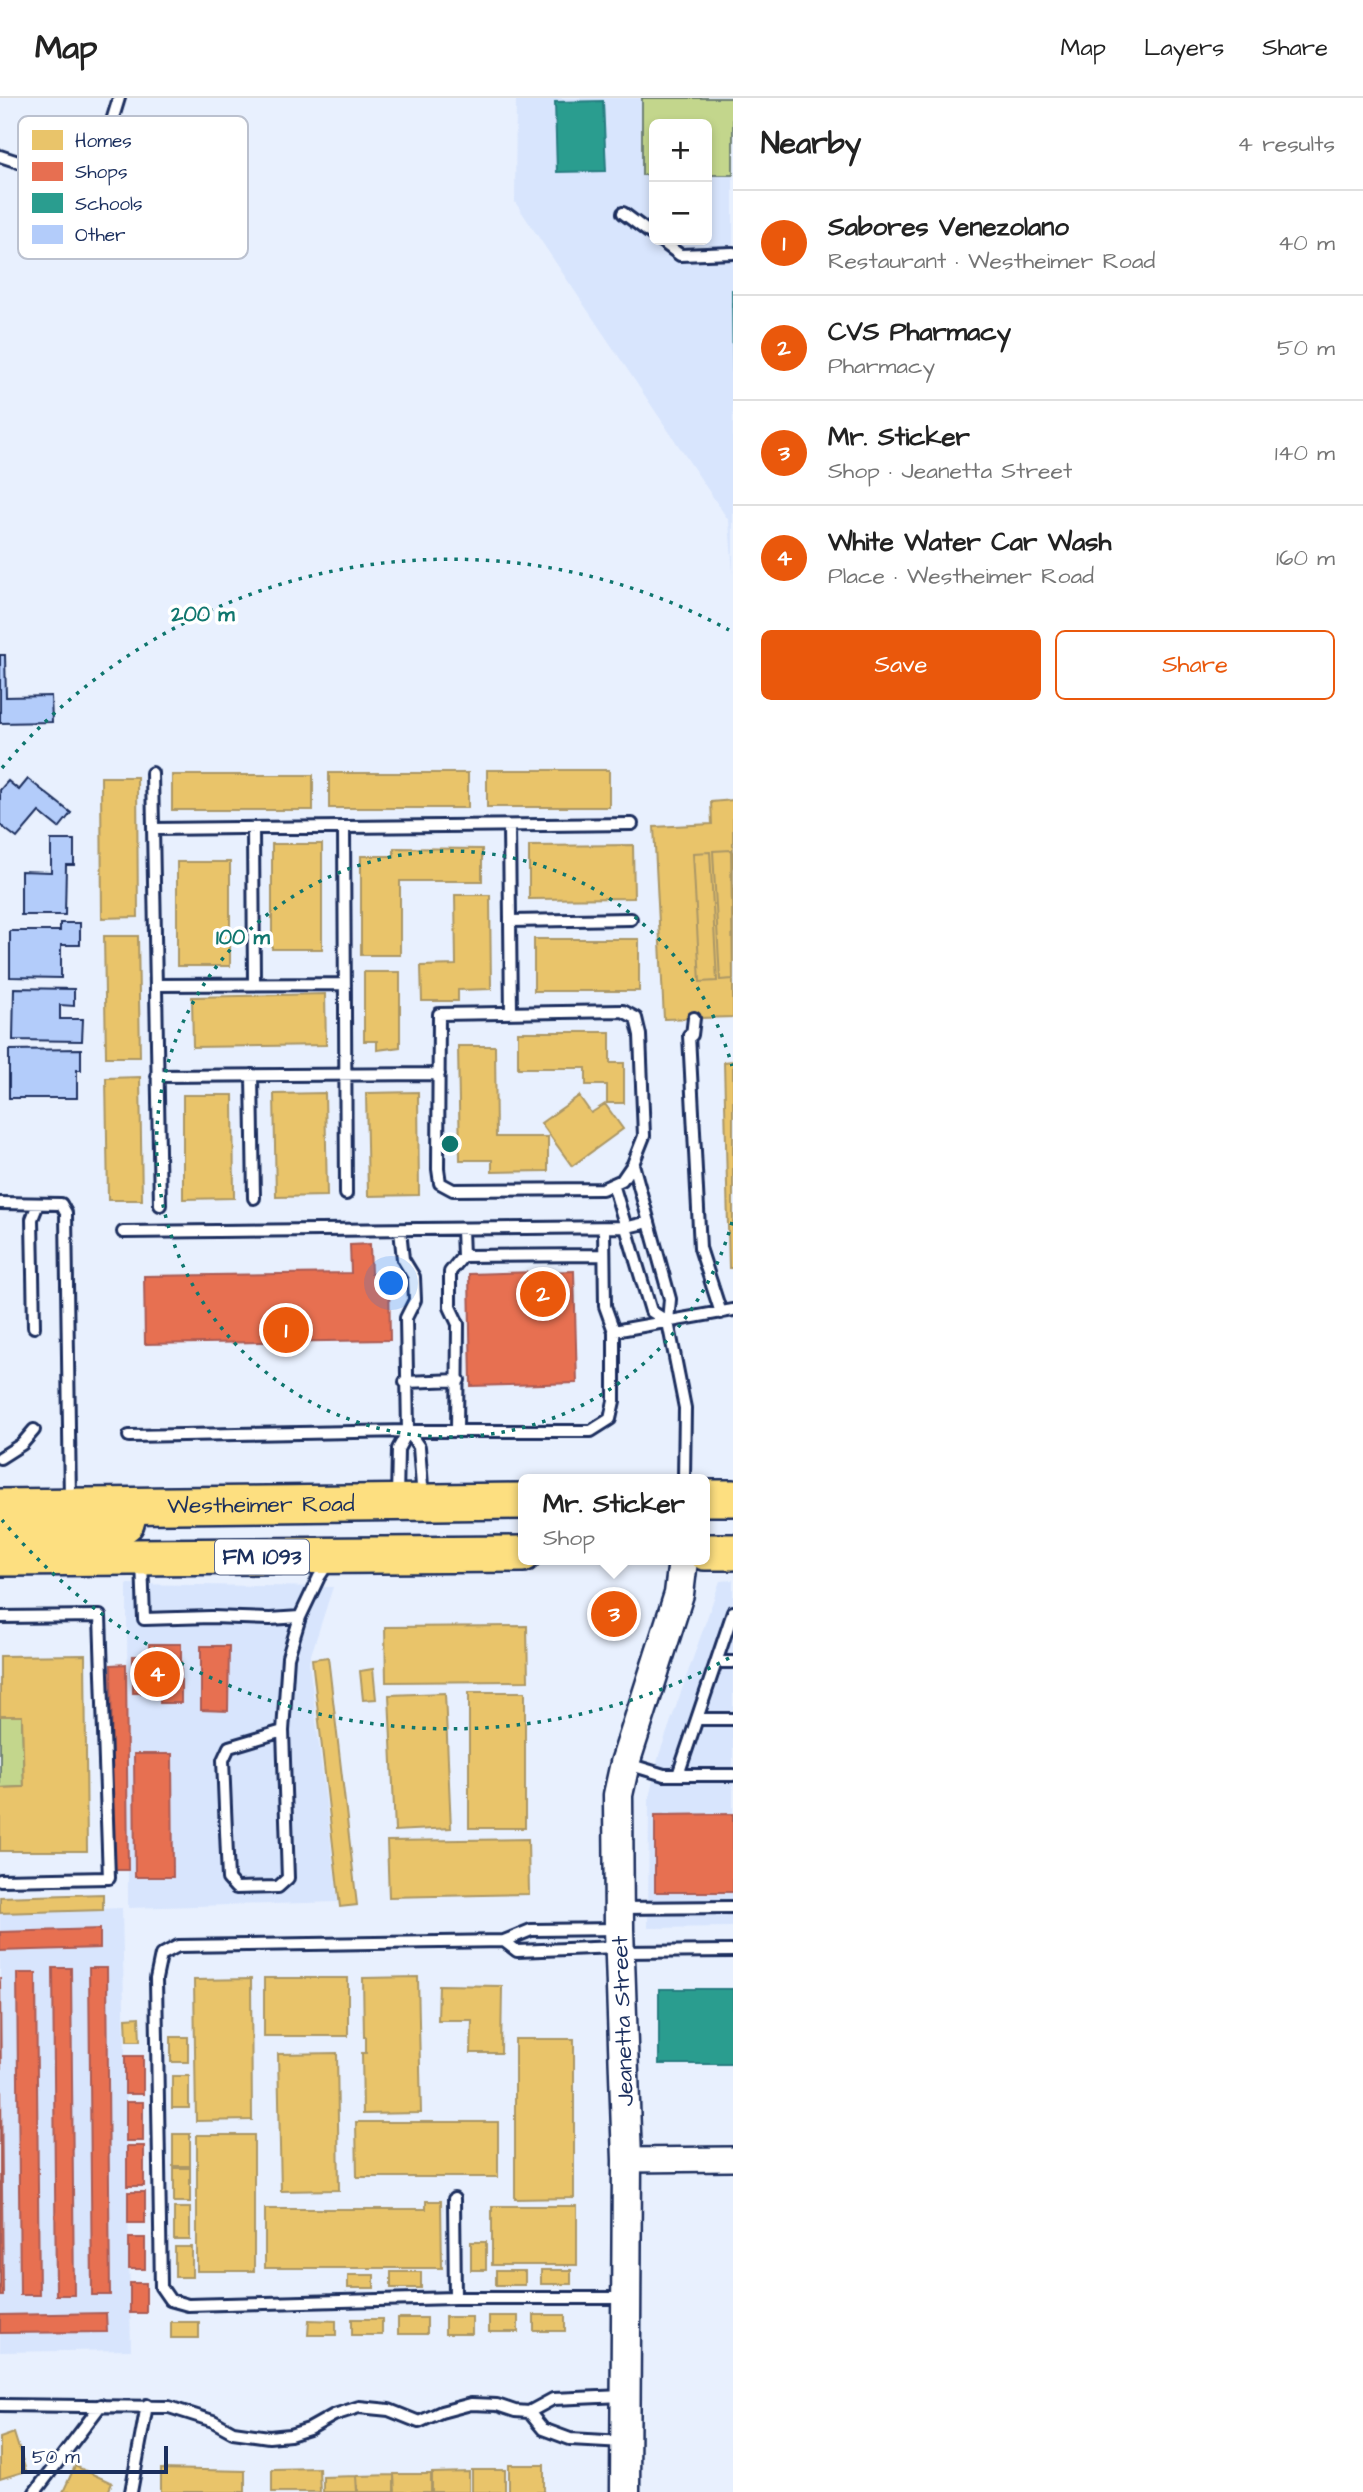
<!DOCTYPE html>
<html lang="en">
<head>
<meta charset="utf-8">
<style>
  body { margin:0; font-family:"Architects Daughter",sans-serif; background:#f6f6f6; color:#222 }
  .controls { position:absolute; right:21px; top:21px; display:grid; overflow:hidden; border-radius:10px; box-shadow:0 4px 10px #0003 }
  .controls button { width:63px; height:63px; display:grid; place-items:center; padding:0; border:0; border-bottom:2px solid #e0e0e0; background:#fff; color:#222; font:35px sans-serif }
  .scale { position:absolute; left:21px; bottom:18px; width:147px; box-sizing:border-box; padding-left:7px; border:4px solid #1b2f5e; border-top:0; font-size:19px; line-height:24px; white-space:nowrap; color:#1b2f5e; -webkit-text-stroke:5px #fff; paint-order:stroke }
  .you { position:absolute; left:392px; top:1186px; width:24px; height:24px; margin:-18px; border:5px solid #fff; border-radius:50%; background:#1a73e8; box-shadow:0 0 0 10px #1a73e833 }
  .badge { display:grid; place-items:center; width:46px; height:46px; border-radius:50%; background:#ea580c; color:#fff; font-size:23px; font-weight:700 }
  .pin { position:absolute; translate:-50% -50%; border:4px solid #fff; box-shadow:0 2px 7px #0006 }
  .popup { position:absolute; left:518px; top:1376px; width:192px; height:91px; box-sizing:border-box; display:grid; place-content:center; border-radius:10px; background:#fff; filter:drop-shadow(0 2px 5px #0005); font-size:23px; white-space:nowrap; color:#767676 }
  .popup b { font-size:26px; color:#222 }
  .popup::after { content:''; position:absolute; left:50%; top:100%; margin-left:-14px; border:14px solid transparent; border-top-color:#fff }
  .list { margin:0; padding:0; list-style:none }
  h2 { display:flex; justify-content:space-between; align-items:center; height:91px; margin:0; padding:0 28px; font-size:30px }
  h2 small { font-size:23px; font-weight:400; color:#767676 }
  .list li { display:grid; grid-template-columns:46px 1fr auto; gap:21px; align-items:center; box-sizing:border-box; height:105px; padding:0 28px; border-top:2px solid #e0e0e0 }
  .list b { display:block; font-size:26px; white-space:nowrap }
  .list p { margin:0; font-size:23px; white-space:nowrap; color:#767676 }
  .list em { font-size:23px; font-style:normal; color:#767676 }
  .actions { display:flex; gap:14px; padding:21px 28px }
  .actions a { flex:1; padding:16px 0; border:2px solid #ea580c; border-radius:10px; text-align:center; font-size:24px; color:#ea580c }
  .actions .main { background:#ea580c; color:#fff }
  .map { position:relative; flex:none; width:733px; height:2394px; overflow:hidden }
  header { display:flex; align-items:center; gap:42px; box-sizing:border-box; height:98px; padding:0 35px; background:#fff; border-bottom:2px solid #e0e0e0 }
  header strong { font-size:33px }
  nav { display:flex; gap:38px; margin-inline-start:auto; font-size:24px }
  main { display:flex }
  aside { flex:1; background:#fff }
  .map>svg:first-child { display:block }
</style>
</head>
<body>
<header>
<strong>Map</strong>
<nav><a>Map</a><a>Layers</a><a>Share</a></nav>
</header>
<main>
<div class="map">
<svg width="733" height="2394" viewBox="0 0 733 2394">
  <rect width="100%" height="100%" fill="#e8f0fe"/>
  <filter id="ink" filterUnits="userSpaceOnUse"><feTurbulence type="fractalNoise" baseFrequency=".0143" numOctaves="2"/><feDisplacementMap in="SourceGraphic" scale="14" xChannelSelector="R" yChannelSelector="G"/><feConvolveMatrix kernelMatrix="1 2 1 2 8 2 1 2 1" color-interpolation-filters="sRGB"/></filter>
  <g filter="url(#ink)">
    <path fill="#d8e5fd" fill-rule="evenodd" d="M516,0H733V476L729,423L515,104ZM654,26H707V142H654Z
      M733,1482V1829L648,1830L649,1700L659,1657L720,1483Z
      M127,1486L333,1489L309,1563L338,1804L128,1810Z
      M122,1810L131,2252L0,2254V1815Z"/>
    <path fill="#c3d68c" stroke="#6f8275" stroke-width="2" d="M642,0H733V77H707V26H654V77H642Z
      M0,1618H22L24,1689L0,1690Z"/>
    <path fill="#e9c46a" stroke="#ab9766" stroke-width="2" d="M487,672H609V709H487Z
      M329,675H468V710H329Z
      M172,677H313V712H172Z
      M101,679H137L138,819L102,820Z
      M733,702V919L664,921L654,729L712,726L711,704Z
      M272,746H322V851H272Z
      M633,747L634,800L529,801V748Z
      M394,750L482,751V783H400V857H361V758H394Z
      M731,752L733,881L720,882L713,753Z
      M710,754L717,883L700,884L693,755Z
      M177,764H230V868H177Z
      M455,797H490L491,891L458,892V903H422L421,868L456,867Z
      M104,838H138L140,959H106Z
      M534,841H639V893H534Z
      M364,874H400V949L377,952V943H364Z
      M325,896L326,947L193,949L192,899Z
      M518,934H610V965H624V1005H607V987H586V970H518Z
      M458,948H495L496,1039H548V1073L492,1074V1062H460Z
      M733,963V1170H729L724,964Z
      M140,979L142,1102H108L106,980Z
      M418,994L419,1097L368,1098L366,995Z
      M325,995L327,1098L276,1099L274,996Z
      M183,997H233L234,1100L183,1101Z
      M579,998L591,1015L605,1006L623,1031L572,1068L541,1025Z
      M527,1528L528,1583L386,1584L385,1529Z
      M85,1557L87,1753H0V1690L24,1689L22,1618H0V1558Z
      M328,1559L357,1807L340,1809L312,1561Z
      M373,1571L376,1601L363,1602L360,1573Z
      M469,1594H525V1730H469Z
      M445,1595L451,1730L395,1733L389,1597Z
      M528,1741L529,1796L389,1799L387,1743Z
      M103,1796V1812L0,1815V1799Z
      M418,1879L421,2015L363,2016L362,1955H366V1939H364L363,1880Z
      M264,1880H348V1938H264Z
      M251,1881L252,2022L196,2023L194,1882Z
      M439,1887L502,1888L501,1955H471L472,1922H438Z
      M139,1919L140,1943H127L126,1920Z
      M171,1939H188V1964H171Z
      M515,1941H574V2100L515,2101Z
      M337,1955L339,2092L281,2093L278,1956Z
      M172,1978H189V2010H172Z
      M356,2024H498V2079H357Z
      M173,2036H190V2068H173Z
      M197,2037H254V2173H197Z
      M174,2070H190V2104H174Z
      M426,2103H441L442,2170H265V2111H426Z
      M492,2108H577V2167H492Z
      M174,2110H190V2142H174Z
      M471,2144H486V2172H471Z
      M175,2149H192V2179H175Z
      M541,2172H571V2186H541Z
      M496,2173H525V2187H496Z
      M391,2174H421V2190H391Z
      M348,2177H374V2190H348Z
      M534,2217H565V2233H534Z
      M489,2218H518V2234H489Z
      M445,2219H472V2236H445Z
      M398,2220H427V2236H398Z
      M352,2221H382V2237H352Z
      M309,2222L336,2223V2237H308Z
      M171,2224H199V2240H171Z
      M14,2335L26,2373L0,2381V2340Z
      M509,2367H544V2394H509Z
      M75,2368L112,2385L108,2394H63Z
      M319,2370L320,2394H272V2371Z
      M161,2371L245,2373V2394H161Z
      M472,2372H505V2394H472Z
      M469,2374V2394H432V2375Z
      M394,2376H431V2394H395Z
      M394,2377V2394H358L357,2378Z
      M356,2378L357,2394H323V2379Z"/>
    <path fill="#e76f51" stroke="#aa5c55" stroke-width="2" d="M370,1146L371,1176H389L390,1242L145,1246L144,1178L351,1175L350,1147Z
      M574,1173L577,1285L471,1288L469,1176Z
      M598,1504H631V1527H598Z
      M149,1546H181V1605H160V1595H133V1558H149Z
      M201,1548H229L228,1613L201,1612Z
      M126,1566L128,1772H113L111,1567Z
      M134,1656H172L173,1779H135Z
      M733,1716V1794H655V1717Z
      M100,1831V1850L0,1853V1834Z
      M53,1870H71L74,2197H56Z
      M89,1870H107L110,2197H92Z
      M17,1875H36L39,2197H20Z
      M0,1880L3,2198H0Z
      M125,1958H143V1996H125Z
      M126,2004H143V2043H126Z
      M127,2048H144V2088H127Z
      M128,2094H145V2125H128Z
      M129,2140H145V2171H129Z
      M130,2185H146V2215H130Z
      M106,2215L107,2234L0,2235V2217Z"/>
    <path fill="#2a9d8f" stroke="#267c80" stroke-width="2" d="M603,3L606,73L557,74L555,4Z
      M732,192H733V280Z
      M659,1891H733V1966H659Z"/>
    <path fill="#b3ccfa" stroke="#1b2f5e" stroke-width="2" d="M0,557H5L6,599L51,598L52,624L0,625Z
      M28,681L71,715L59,730L39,714L17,740L0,727V692L8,683L19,692Z
      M51,742H74V767H66L65,817H21V773L51,774Z
      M60,825H80V847H61V880L10,879V833H60Z
      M14,890L74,891V908L60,907V921H83L82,943L13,942Z
      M81,951V972H77V1000H9V952Z"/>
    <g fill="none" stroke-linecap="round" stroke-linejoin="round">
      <defs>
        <path id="service" d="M0,58L67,80L86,83L96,75L119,0
          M623,115L654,138
          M660,142L680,157L733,155
          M152,675L160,1107
          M509,728L511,915
          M344,729L346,1096
          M253,730L254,886
          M153,731L632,726
          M510,823L631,821
          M156,887L345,886
          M623,913L636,920L640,937L644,1038L633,1066L622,1082L602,1091L453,1092L440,1085L438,1071L439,916Z
          M689,937L700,1150L721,1215
          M692,937L694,920
          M252,977L254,1100
          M157,978L439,976
          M633,1066L670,1201L668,1224L685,1310L684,1381
          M613,1086L651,1213L668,1224
          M0,1105L61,1106L66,1115L70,1402
          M123,1134L628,1129L649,1124
          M463,1158L604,1157
          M34,1229L32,1121L38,1106
          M614,1233L733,1212
          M405,1284L459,1282
          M408,1333L419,1349L423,1401
          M457,1333L458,1226L450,1209V1174L463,1158L462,1131
          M129,1338L408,1333H591L610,1321L614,1303V1233L605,1208L604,1130
          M0,1360L22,1346L34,1332
          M397,1401L398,1351L408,1333L406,1220L415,1202L414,1179L403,1161L400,1132
          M142,1462L144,1521L211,1519L270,1521L300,1519L319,1479L329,1464
          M0,1519L100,1518L109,1780L0,1782
          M716,1564H733
          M697,1621H733
          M283,1633L229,1649L223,1662L228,1781L236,1790L278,1789L288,1780L283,1633L288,1559L300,1519
          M628,1666L664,1677H733
          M678,1677L733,1514
          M619,1810L733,1809
          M619,1831L531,1832L504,1843L178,1848L161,1857L156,1881L161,2189L170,2202L188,2207L455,2200H625
          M504,1843L517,1853L617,1849
          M620,1854L733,1853
          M454,2101L455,2200
          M0,2307L169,2309L213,2323L233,2334L269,2339L290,2337L309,2331L334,2317L359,2309L389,2312L419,2324L441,2314L471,2306L497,2307L515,2313L529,2314L553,2301L623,2298
          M529,2314L543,2331L570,2341L624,2344
          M35,2394L101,2307
          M131,2394L147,2307"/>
        <path id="minor" d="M627,2062L733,2061"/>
        <path id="tertiary" d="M625,2394L627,2062L619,1831L618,1697L625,1665L679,1496L683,1462"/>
        <g id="primary">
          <path d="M705,1400H733"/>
          <path id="s1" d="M0,1409L523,1403"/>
          <path d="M1,1437L114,1434L126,1425L131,1408"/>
          <path d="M705,1454H733"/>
          <path d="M0,1460L523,1456"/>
        </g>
      </defs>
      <use href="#service" stroke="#1b2f5e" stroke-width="16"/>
      <use href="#minor" stroke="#1b2f5e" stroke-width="28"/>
      <use href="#tertiary" stroke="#1b2f5e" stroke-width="33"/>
      <use href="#primary" stroke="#1b2f5e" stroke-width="40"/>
      <use href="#service" stroke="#fff" stroke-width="10"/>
      <use href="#minor" stroke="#fff" stroke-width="23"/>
      <use href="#tertiary" stroke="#fff" stroke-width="28"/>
      <use href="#primary" stroke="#fddf80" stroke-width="35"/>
    </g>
  </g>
  <g fill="none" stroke="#0f766e" stroke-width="3.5" stroke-dasharray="3.5 7">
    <path d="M732 1124A293 293 0 1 1 732 968"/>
    <path d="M729 1560A585 585 0 0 1 2 1422M2 670A585 585 0 0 1 729 532"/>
  </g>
  <g text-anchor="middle" stroke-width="7" stroke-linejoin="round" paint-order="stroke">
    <rect fill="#fff" stroke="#5f6d8e" stroke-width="2" x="215" y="1441.5" width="94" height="35" rx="5"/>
    <g font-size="21" font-weight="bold" fill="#1b2f5e">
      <text x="262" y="1466">FM 1093</text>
    </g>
    <g font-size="23" fill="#1b2f5e" stroke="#fff">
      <text dy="8" stroke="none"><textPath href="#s1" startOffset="261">Westheimer Road</textPath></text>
      <text transform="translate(622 1923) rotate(-92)" y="8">Jeanetta Street</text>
    </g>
  </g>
  <rect x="18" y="18" width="230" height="143" rx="10" fill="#fff" stroke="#bbc1cf" stroke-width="2"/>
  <rect x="32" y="32" width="31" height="20" fill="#e9c46a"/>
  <rect x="32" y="64" width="31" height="19" fill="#e76f51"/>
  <rect x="32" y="95" width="31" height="20" fill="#2a9d8f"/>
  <rect x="32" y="127" width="31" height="19" fill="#b3ccfa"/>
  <g font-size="19" fill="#1b2f5e">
    <text x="75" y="49">Homes</text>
    <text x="75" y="80">Shops</text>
    <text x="75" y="112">Schools</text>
    <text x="75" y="143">Other</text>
  </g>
  <circle cx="450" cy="1046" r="10" fill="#0f766e" stroke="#fff" stroke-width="3.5"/>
  <g font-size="21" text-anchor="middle" font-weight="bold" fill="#0f766e" stroke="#fff" stroke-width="7" stroke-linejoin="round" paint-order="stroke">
    <text x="203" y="523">200 m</text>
    <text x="243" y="846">100 m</text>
  </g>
</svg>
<div class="controls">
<button>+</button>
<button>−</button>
</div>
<div class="scale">50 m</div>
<div class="you"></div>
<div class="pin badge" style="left:286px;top:1232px">1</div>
<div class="pin badge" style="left:543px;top:1196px">2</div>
<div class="pin badge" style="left:614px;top:1516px">3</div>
<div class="popup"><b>Mr. Sticker</b>Shop</div>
<div class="pin badge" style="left:157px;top:1576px">4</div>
</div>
<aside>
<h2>Nearby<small>4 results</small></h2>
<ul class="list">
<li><span class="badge">1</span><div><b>Sabores Venezolano</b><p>Restaurant · Westheimer Road</p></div><em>40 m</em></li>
<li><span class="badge">2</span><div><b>CVS Pharmacy</b><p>Pharmacy</p></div><em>50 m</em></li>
<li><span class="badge">3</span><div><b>Mr. Sticker</b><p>Shop · Jeanetta Street</p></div><em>140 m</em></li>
<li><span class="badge">4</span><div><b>White Water Car Wash</b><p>Place · Westheimer Road</p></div><em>160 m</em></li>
</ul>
<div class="actions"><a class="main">Save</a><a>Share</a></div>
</aside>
</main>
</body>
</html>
